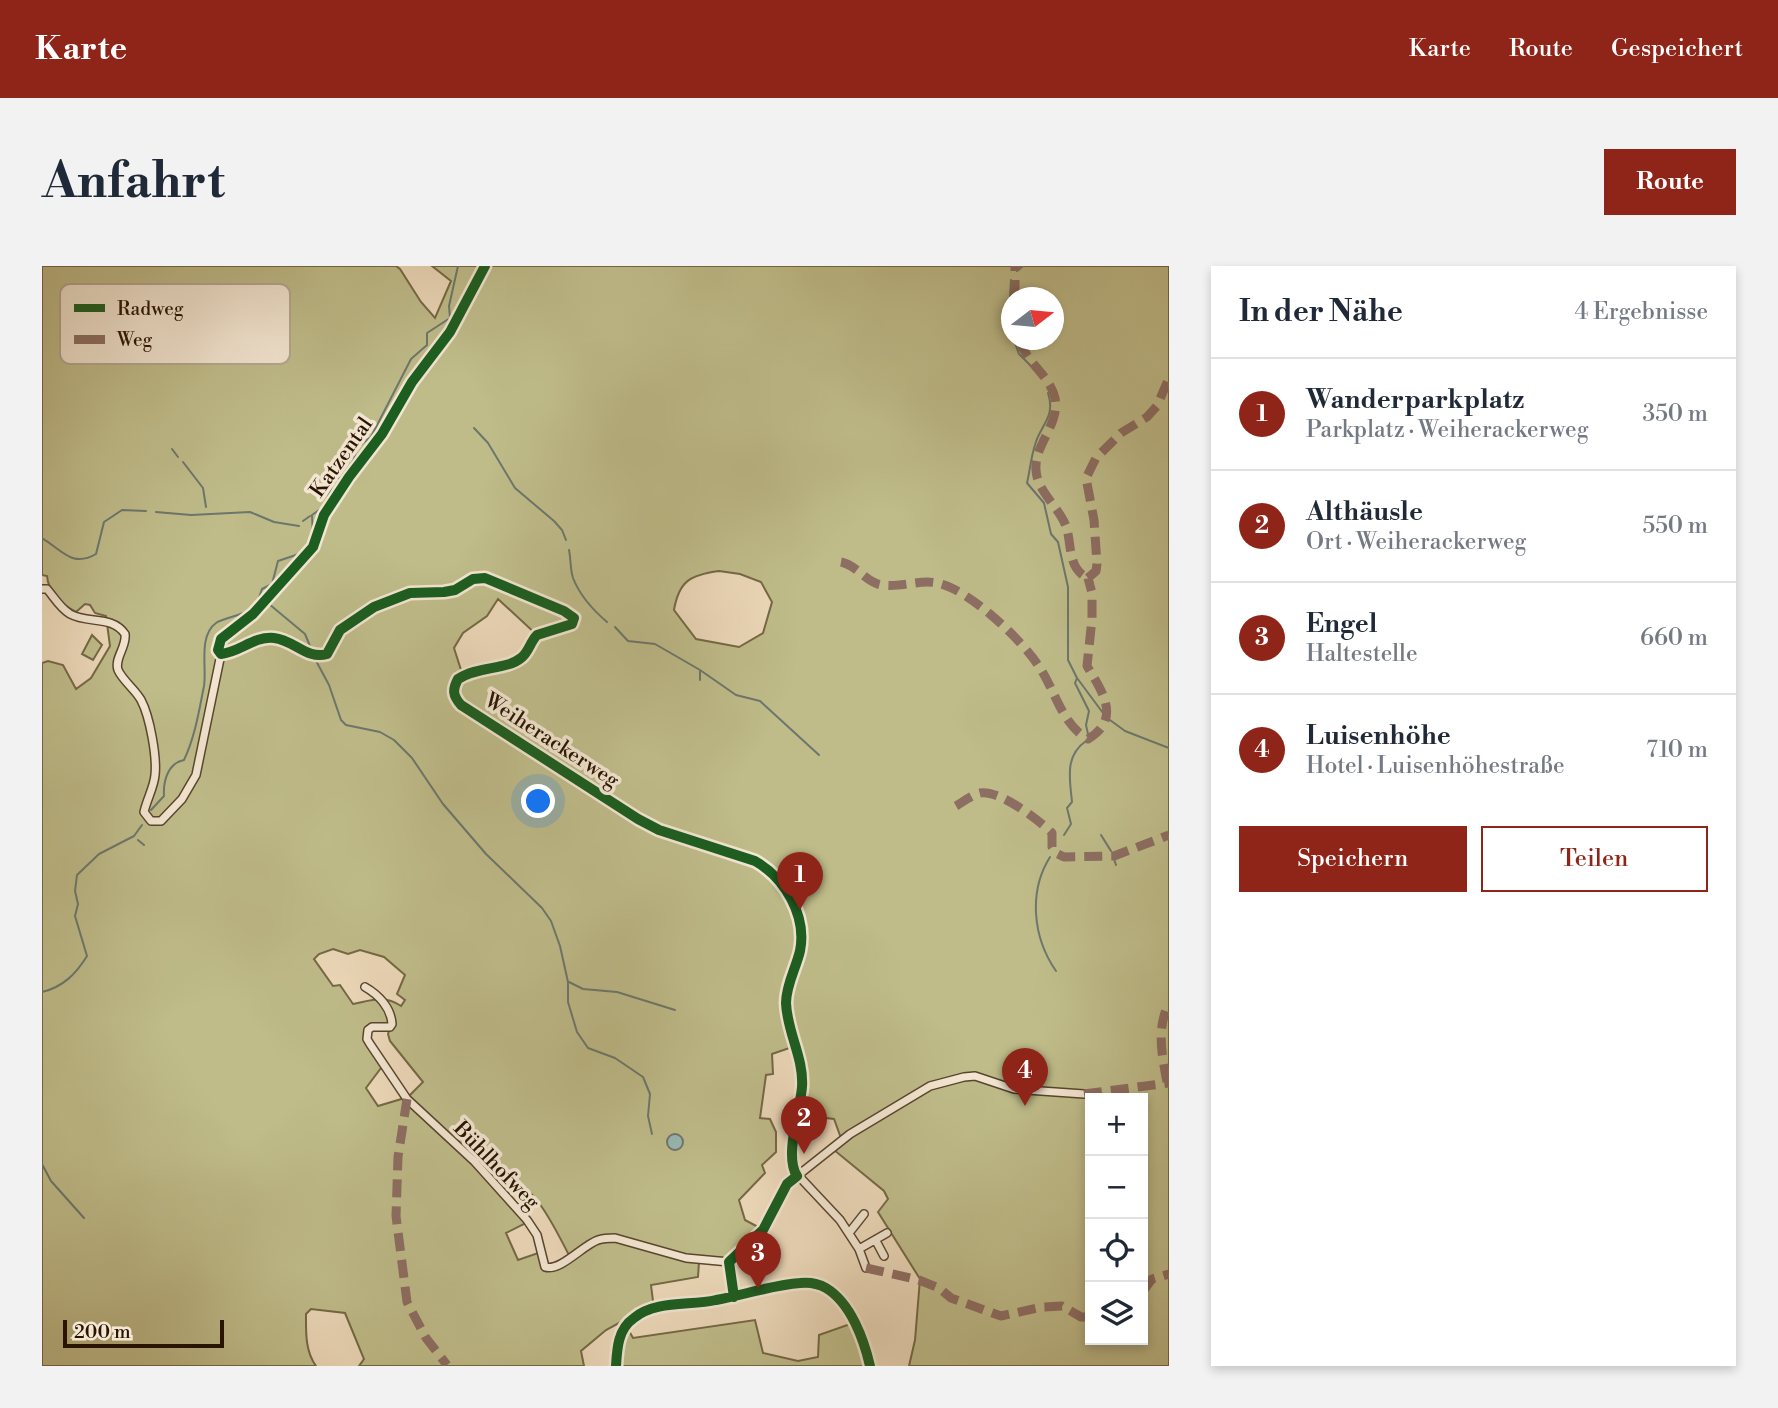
<!DOCTYPE html>
<html lang="de">
<head>
<meta charset="utf-8">
<style>
  body { margin:0; font-family:"Libre Bodoni",serif; background:#f2f2f3; color:#1f2937 }
  .controls { position:absolute; right:21px; bottom:21px; display:grid; overflow:hidden; border-radius:0px; box-shadow:0 4px 10px #0003 }
  .controls button { width:63px; height:63px; display:grid; place-items:center; padding:0; border:0; border-bottom:2px solid #e0e1e3; background:#fff; color:#1f2937; font:35px sans-serif }
  .compass { position:absolute; left:959px; top:21px; width:63px; height:63px; border-radius:50%; background:#fff; box-shadow:0 4px 10px #0003; rotate:74deg }
  .scale { position:absolute; left:21px; bottom:18px; width:161px; box-sizing:border-box; padding-left:7px; border:4px solid #281400; border-top:0; font-size:19px; line-height:24px; white-space:nowrap; color:#281400; -webkit-text-stroke:5px #f3e6d2; paint-order:stroke }
  .you { position:absolute; left:497px; top:536px; width:24px; height:24px; margin:-18px; border:5px solid #fff; border-radius:50%; background:#1a73e8; box-shadow:0 0 0 10px #1a73e833 }
  .badge { display:grid; place-items:center; width:46px; height:46px; border-radius:50%; background:#8f2418; color:#fff; font-size:23px; font-weight:700 }
  .pin { position:absolute; translate:-50% -58px; filter:drop-shadow(0 2px 4px #0008) }
  .pin::after { content:''; position:absolute; top:37px; width:24px; height:21px; background:inherit; clip-path:polygon(0 0,100% 0,50% 100%) }
  .list { margin:0; padding:0; list-style:none }
  h2 { display:flex; justify-content:space-between; align-items:center; height:91px; margin:0; padding:0 28px; font-size:30px }
  h2 small { font-size:23px; font-weight:400; color:#747a83 }
  .list li { display:grid; grid-template-columns:46px 1fr auto; gap:21px; align-items:center; box-sizing:border-box; height:112px; padding:0 28px; border-top:2px solid #e0e1e3 }
  .list b { display:block; font-size:26px; white-space:nowrap }
  .list p { margin:0; font-size:23px; white-space:nowrap; color:#747a83 }
  .list em { font-size:23px; font-style:normal; color:#747a83 }
  .actions { display:flex; gap:14px; padding:21px 28px }
  .actions a { flex:1; padding:16px 0; border:2px solid #8f2418; border-radius:0px; text-align:center; font-size:24px; color:#8f2418 }
  .actions .main { background:#8f2418; color:#fff }
  .icon { flex:none; width:38px; height:38px; fill:none; stroke:currentColor; stroke-width:2; stroke-linecap:round; stroke-linejoin:round }
  .map { position:relative; flex:none; width:1127px; height:1100px; overflow:hidden; border-radius:0px }
  header { display:flex; align-items:center; gap:42px; box-sizing:border-box; height:98px; padding:0 35px; background:#8f2418; color:#fff }
  header strong { font-size:33px }
  nav { display:flex; gap:38px; margin-inline-start:auto; font-size:24px }
  .intro { display:flex; align-items:center; justify-content:space-between; box-sizing:border-box; height:168px; padding:0 42px }
  h1 { margin:0; font-size:49px }
  .button { padding:18px 32px; border-radius:0px; background:#8f2418; color:#fff; font-size:24px; font-weight:700 }
  main { display:flex; gap:42px; padding:0 42px }
  aside { flex:1; background:#fff; border-radius:0px; box-shadow:0 4px 10px #0003 }
  .map>svg:first-child { display:block }
</style>
</head>
<body>
<header>
<strong>Karte</strong>
<nav><a>Karte</a><a>Route</a><a>Gespeichert</a></nav>
</header>
<div class="intro"><h1>Anfahrt</h1><a class="button">Route</a></div>
<main>
<div class="map">
<svg width="1127" height="1100" viewBox="0 0 1127 1100">
  <rect width="100%" height="100%" fill="#ecd8b9"/>
  <filter id="stains"><feTurbulence type="fractalNoise" baseFrequency=".00286" numOctaves="4"/><feColorMatrix values="0 0 0 0 .2 0 0 0 0 .09 0 0 0 0 .02 0 0 0 .5 -.17"/></filter>
  <radialGradient id="worn" r=".72"><stop offset=".6" stop-color="#630" stop-opacity="0"/><stop offset="1" stop-color="#630" stop-opacity=".3"/></radialGradient>
  <path fill="#bfbc8a" stroke="#746845" stroke-width="2" fill-rule="evenodd" d="M0,0H354L358,3L379,36L393,52L409,15L390,0H1127V1100H867L873,1074L878,1013L836,946L846,933L842,925L792,884L800,875L792,853L759,849L760,819L753,780L730,788L731,808L724,809L718,852L728,853L734,866V886L720,899L723,907L697,934L703,954L718,962L686,993L657,996L656,1011L609,1019L612,1043L586,1063L591,1072L713,1054L721,1087L756,1095L776,1091L777,1069L811,1057L827,1100H573L586,1052L564,1064L539,1085L542,1100H317L322,1093L303,1047L269,1043L264,1048C264,1066 263,1085 274,1100H0V397L6,395L21,399L34,423L49,412L68,380L64,350L53,347L48,339L43,338L34,346C21,339 6,326 5,310L0,309ZM970,32H1012V74H970ZM677,305L698,308L719,316L730,336L721,367L697,381L654,373L632,344C637,315 648,309 677,305ZM456,333L495,369L476,394L420,407L412,382L421,367L445,350ZM291,683L306,688L318,684L342,691L363,709L355,728L363,734L359,740C342,729 331,734 311,738L298,719L291,720L272,693L277,688ZM348,762L346,768L348,775L381,816L366,831L336,840L324,822L342,798L326,771L328,763ZM1048,832H1101V1074H1048ZM466,909C497,926 512,961 528,991L503,1001L499,986L476,994L464,967L488,955L456,920Z
    M50,369L60,379L51,394L40,388Z"/>
  <path fill="#99b9b4" stroke="#6c776c" stroke-width="2" d="M625 876a8 8 0 1 1 16 0a8 8 0 1 1-16 0Z"/>
  <g fill="none" stroke-linecap="round" stroke-linejoin="round">
    <path stroke="#6c776c" stroke-width="2" d="M975,5L981,0
      M969,14L967,49L970,66
      M972,74L977,88L999,110
      M1006,127C1014,152 998,159 993,179C989,191 988,204 985,217L1002,237L1009,268L1016,276L1026,321V394L1035,412L1033,417L1047,445L1044,459L1046,468
      M432,162L446,177L473,222L512,255L520,264L524,274
      M334,181L350,160
      M130,183L136,191
      M141,196L161,222L164,241
      M114,246L149,249L208,246L232,256L257,260
      M261,255L268,250
      M271,271L270,249L283,240L291,217L309,199L316,181L329,171L369,93L385,79V67L408,52L407,40L416,0
      M0,272C20,284 30,302 54,288L62,256L80,244L104,245
      M527,284C529,293 528,303 531,312C538,330 551,344 565,356
      M227,338L263,368L270,385
      M214,340L220,323L230,318L236,295L257,288L269,276
      M573,361L586,375L613,378L658,404L694,429L718,435L777,489
      M272,391L287,419L299,454L304,459L338,466L352,474L370,492L401,538L444,588L500,642L509,655L518,680L526,716V736L535,766L546,782L573,792L601,811L608,828L606,850L610,868
      M1035,412L1061,447
      M658,414V405
      M1068,454L1083,465L1127,482
      M109,544L122,530C121,515 126,497 142,494C153,471 157,445 162,420C165,402 156,370 174,357C179,353 202,348 210,344
      M1022,569L1029,558L1025,542L1030,536C1028,514 1022,490 1044,475
      M1059,569L1069,585
      M96,574L102,579
      M1008,591C986,626 991,672 1014,705
      M1072,593L1074,599
      M527,716L541,723L575,726L633,744
      M0,726C21,721 34,708 45,690L33,650L36,638L33,625L35,609L57,588L92,570L100,559
      M0,898L9,915L42,952"/>
    <defs>
      <path id="minor" d="M0,323H5C12,331 18,342 28,348C46,358 70,349 83,368C85,381 72,392 76,404C81,415 93,423 99,434C108,451 115,491 113,509C112,521 105,533 102,546L109,555H119L140,533L154,509L179,388L176,380L185,366L211,348L271,281L282,249L307,211L340,168L370,116L408,66L443,0
        M179,388C198,386 212,370 232,372C252,374 265,394 285,388L298,364L332,341L368,327L402,326L413,324L431,313L443,312L529,348L532,355L530,358L495,369C488,376 487,386 479,392C464,404 436,400 416,413C410,424 411,430 419,439L596,553L617,564L713,595C743,612 765,650 758,685C754,702 745,719 744,736C744,762 758,785 760,810C762,842 747,873 752,905L798,954L817,983L824,1002
        M323,721C337,729 349,742 350,758L348,761H330L326,764L325,773L328,778L365,833L432,895L485,954L495,969L503,1001C518,1006 541,979 556,974C562,972 568,972 573,972L644,992L687,996
        M807,967L822,948
        M834,975L842,990
        M817,983L845,967
        M692,1031L687,996L728,954L745,918L808,868L888,820L922,811L933,810L972,823L1042,828
        M574,1100C575,1082 576,1063 592,1052C614,1034 648,1040 674,1034C702,1029 730,1019 758,1017C767,1016 777,1018 784,1022C809,1037 822,1074 828,1100"/>
    </defs>
    <use href="#minor" stroke="#59452e" stroke-width="10"/>
    <use href="#minor" stroke="#f3e6d2" stroke-width="7"/>
    <path stroke="#8d6e63" stroke-width="9" stroke-dasharray="18 9" stroke-linecap="butt" d="M973,32V0
      M978,74C984,97 1007,108 1013,132C1018,159 992,178 994,204C995,225 1016,240 1024,260C1030,277 1025,303 1046,312
      M799,296C815,299 824,317 840,319C860,322 880,312 899,318C929,326 979,373 996,399C1013,423 1019,458 1046,473C1080,453 1060,425 1045,400L1050,353V327L1046,312
      M1046,312L1054,305L1055,298L1052,254L1044,212L1054,192L1079,167L1105,151L1115,140L1127,112
      M914,540C921,536 930,529 938,527C957,523 998,555 1010,567V581L1014,587L1022,591L1072,590L1127,569
      M1125,816C1120,789 1114,763 1127,737
      M1042,828L1127,817
      M365,833L356,891L354,950L365,1036L384,1072L405,1099
      M824,1002L877,1014L897,1022L909,1032L959,1050L1000,1041L1020,1040L1039,1051H1048
      M1101,1025L1110,1013L1127,1008"/>
    <defs>
      <path id="cycleway" d="M443,0L408,66L370,116L340,168L307,211L282,249L271,281L211,348L179,373L176,384L179,388C198,386 212,370 232,372C252,374 265,394 285,388L298,364L332,341L368,327L402,326L413,324L431,313L443,312L522,345L532,352L530,358L495,369C488,376 487,386 479,392C464,404 436,400 416,413C410,424 411,430 419,439L596,553L617,564L713,595C743,612 765,650 758,685C754,702 744,719 744,737C745,766 762,792 760,821C758,845 742,890 755,910L745,918L721,964L687,996L692,1031
        M574,1100C575,1082 576,1063 592,1052C614,1034 648,1040 674,1034C702,1029 730,1019 758,1017C767,1016 777,1018 784,1022C809,1037 822,1074 828,1100"/>
    </defs>
    <use href="#cycleway" stroke="#f3e6d2" stroke-width="15"/>
    <use href="#cycleway" stroke="#1b5e20" stroke-width="10"/>
  </g>
  <g text-anchor="middle" stroke-width="7" stroke-linejoin="round" paint-order="stroke">
    <g font-size="21" fill="#281400" stroke="#f3e6d2">
      <text transform="translate(299 191) rotate(-55)" y="7">Katzental</text>
      <text transform="translate(510 474) rotate(33)" y="7">Weiherackerweg</text>
      <text transform="translate(455 899) rotate(46)" y="7">Bühlhofweg</text>
    </g>
  </g>
  <rect x="18" y="18" width="230" height="80" rx="10" fill="#f3e6d2" stroke="#b6a793" stroke-width="2"/>
  <rect x="32" y="38" width="31" height="8" fill="#1b5e20"/>
  <rect x="32" y="69" width="31" height="9" fill="#8d6e63"/>
  <g font-size="19" fill="#281400">
    <text x="75" y="49">Radweg</text>
    <text x="75" y="80">Weg</text>
  </g>
  <rect width="100%" height="100%" filter="url(#stains)"/>
  <rect width="100%" height="100%" fill="url(#worn)"/>
</svg>
<div class="controls">
<button>+</button>
<button>−</button>
<button><svg class="icon" aria-label="locate" viewBox="0 0 24 24"><circle cx="12" cy="12" r="6"/><path d="M12 2v4M12 18v4M2 12h4M18 12h4"/></svg></button>
<button><svg class="icon" aria-label="layers" viewBox="0 0 24 24"><path d="M12 4l9 5-9 5-9-5zM3 14l9 5 9-5"/></svg></button>
</div>
<svg class="compass" viewBox="-18 -18 36 36"><path d="M0-13l5 13h-10z" fill="#e53935"/><path d="M0 13l5-13h-10z" fill="#747a83"/></svg>
<div class="scale">200 m</div>
<div class="you"></div>
<div class="pin badge" style="left:758px;top:644px">1</div>
<div class="pin badge" style="left:762px;top:888px">2</div>
<div class="pin badge" style="left:716px;top:1023px">3</div>
<div class="pin badge" style="left:983px;top:840px">4</div>
</div>
<aside>
<h2>In der Nähe<small>4 Ergebnisse</small></h2>
<ul class="list">
<li><span class="badge">1</span><div><b>Wanderparkplatz</b><p>Parkplatz · Weiherackerweg</p></div><em>350 m</em></li>
<li><span class="badge">2</span><div><b>Althäusle</b><p>Ort · Weiherackerweg</p></div><em>550 m</em></li>
<li><span class="badge">3</span><div><b>Engel</b><p>Haltestelle</p></div><em>660 m</em></li>
<li><span class="badge">4</span><div><b>Luisenhöhe</b><p>Hotel · Luisenhöhestraße</p></div><em>710 m</em></li>
</ul>
<div class="actions"><a class="main">Speichern</a><a>Teilen</a></div>
</aside>
</main>
</body>
</html>
